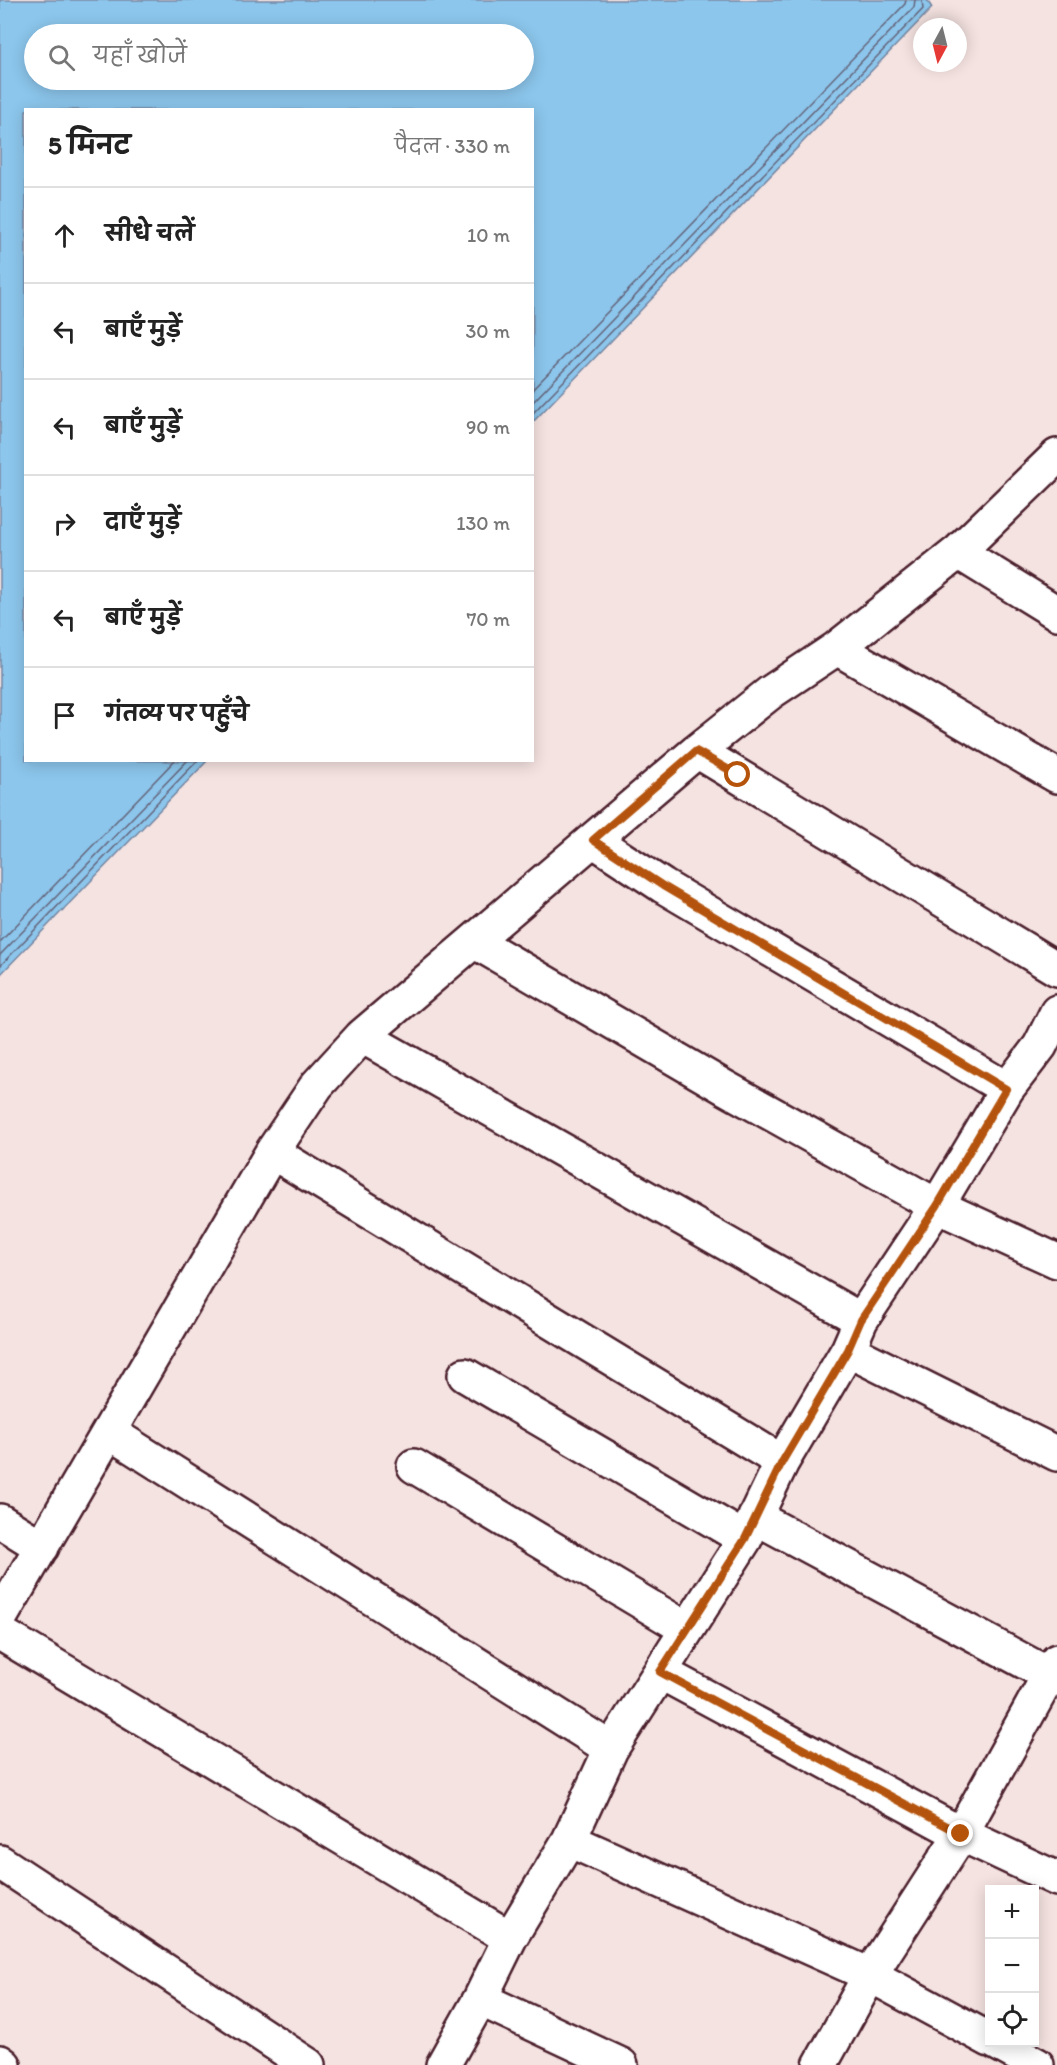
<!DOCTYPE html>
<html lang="hi">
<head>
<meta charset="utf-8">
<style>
  body { margin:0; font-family:Itim,"Playpen Sans Deva",sans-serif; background:#f2f2f2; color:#222 }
  .controls { position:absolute; right:18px; bottom:18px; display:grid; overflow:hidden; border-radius:0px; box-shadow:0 3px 15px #0003 }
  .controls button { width:54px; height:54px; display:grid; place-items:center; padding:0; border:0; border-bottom:2px solid #e0e0e0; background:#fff; color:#222; font:30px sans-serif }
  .compass { position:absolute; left:913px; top:18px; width:54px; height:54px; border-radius:50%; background:#fff; box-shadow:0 3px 15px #0003; rotate:187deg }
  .stop { position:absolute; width:18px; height:18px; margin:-14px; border:4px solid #b45309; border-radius:50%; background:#fff }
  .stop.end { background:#b45309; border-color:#fff; box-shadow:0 2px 6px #0008 }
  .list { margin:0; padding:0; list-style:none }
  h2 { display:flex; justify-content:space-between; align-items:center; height:78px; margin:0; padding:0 24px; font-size:26px }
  h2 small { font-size:20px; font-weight:400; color:#767676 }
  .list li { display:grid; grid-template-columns:39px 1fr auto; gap:18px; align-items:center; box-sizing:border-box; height:96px; padding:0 24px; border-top:2px solid #e0e0e0 }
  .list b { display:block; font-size:22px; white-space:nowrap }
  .list em { font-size:20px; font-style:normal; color:#767676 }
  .icon { flex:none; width:33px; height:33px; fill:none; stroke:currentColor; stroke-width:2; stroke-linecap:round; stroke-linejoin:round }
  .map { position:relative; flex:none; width:1057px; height:2065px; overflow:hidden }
  .search { position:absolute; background:#fff; box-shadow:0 3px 15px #0003; left:24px; top:24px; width:510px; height:66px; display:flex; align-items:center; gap:15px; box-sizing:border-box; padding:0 21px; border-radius:33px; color:#767676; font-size:22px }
  .panel { position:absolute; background:#fff; box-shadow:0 3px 15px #0003; left:24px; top:108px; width:510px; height:654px; border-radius:0px }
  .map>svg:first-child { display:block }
</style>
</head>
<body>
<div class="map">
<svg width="1057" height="2065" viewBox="0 0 1057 2065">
  <rect width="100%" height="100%" fill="#f5e3e1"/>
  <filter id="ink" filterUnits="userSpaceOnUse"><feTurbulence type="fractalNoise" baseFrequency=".0167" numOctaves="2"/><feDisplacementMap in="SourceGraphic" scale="12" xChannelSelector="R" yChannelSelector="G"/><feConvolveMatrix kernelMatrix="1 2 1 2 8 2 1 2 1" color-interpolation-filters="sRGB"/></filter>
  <g filter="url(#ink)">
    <path fill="#8cc6ec" stroke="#72839f" stroke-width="1.5" fill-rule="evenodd" d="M0,0H927L932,8L533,422L532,110H26V760L207,761L0,975ZM34,34H524V80H34Z"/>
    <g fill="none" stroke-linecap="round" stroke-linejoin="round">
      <path stroke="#646278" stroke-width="1.5" d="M532,390L905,4L906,0
        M532,403L914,7L915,0
        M532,414L923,9L922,0
        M0,942L175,760
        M0,955L188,760
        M0,966L198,760"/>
      <defs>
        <path id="street" d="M958,552L1057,613
          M837,648L1057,776
          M697,751L1057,969
          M593,840L663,886L1007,1089
          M474,941L724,1087L937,1206L1057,1261
          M362,1036L861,1320
          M272,1152L782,1462
          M848,1350L1057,1454
          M465,1375L745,1539
          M109,1432L611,1749
          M414,1466L687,1629
          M755,1517L1057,1679
          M0,1521L42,1547
          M0,1618L272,1152L317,1085L362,1036L697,751L771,692L837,648L958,552L1057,456
          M0,1633L510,1938
          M660,1672L961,1834L1057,1879
          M569,1840L870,1975L990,2040
          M0,1862L308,2065
          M480,1999L621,2065
          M995,2042L1037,2065
          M0,2062L4,2065
          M443,2065L480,1999L510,1938L569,1840L611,1749L745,1539L782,1462L848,1350L861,1320L937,1206L1007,1089L1040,1046L1057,1012
          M820,2065L870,1975L961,1834L1057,1661"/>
      </defs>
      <use href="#street" stroke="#4a1f2b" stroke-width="38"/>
      <use href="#street" stroke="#fff" stroke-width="33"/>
    </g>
  </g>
  <g fill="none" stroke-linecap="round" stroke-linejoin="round" filter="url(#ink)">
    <path stroke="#b45309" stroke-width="8" d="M738,775L696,751L593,840L663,886L1006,1089L937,1206L861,1320L848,1350L782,1462L745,1539L660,1672L961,1834"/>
  </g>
</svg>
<div class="controls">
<button>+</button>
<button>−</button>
<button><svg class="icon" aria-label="locate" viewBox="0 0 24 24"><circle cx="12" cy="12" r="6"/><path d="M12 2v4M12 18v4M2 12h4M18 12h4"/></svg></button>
</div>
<svg class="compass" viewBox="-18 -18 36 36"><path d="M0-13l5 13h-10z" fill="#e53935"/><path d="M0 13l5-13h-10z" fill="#767676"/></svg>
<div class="stop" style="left:738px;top:775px"></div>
<div class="stop end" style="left:961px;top:1834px"></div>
<div class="search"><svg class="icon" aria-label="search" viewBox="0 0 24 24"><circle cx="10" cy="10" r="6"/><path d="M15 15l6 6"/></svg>यहाँ खोजें</div>
<section class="panel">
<h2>5 मिनट<small>पैदल · 330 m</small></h2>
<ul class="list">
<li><svg class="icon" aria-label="ahead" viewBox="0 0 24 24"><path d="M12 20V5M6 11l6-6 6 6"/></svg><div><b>सीधे चलें</b></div><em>10 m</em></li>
<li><svg class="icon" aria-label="left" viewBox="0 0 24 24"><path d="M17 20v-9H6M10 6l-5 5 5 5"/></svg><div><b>बाएँ मुड़ें</b></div><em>30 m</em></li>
<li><svg class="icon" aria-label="left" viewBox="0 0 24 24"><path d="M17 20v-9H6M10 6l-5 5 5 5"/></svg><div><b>बाएँ मुड़ें</b></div><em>90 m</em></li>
<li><svg class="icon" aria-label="right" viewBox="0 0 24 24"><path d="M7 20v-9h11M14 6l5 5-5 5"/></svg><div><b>दाएँ मुड़ें</b></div><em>130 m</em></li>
<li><svg class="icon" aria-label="left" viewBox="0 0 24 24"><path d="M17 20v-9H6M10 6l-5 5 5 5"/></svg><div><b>बाएँ मुड़ें</b></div><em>70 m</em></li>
<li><svg class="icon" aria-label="arrive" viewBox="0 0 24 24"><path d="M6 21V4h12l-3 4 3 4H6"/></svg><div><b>गंतव्य पर पहुँचे</b></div></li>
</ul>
</section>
</div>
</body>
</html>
